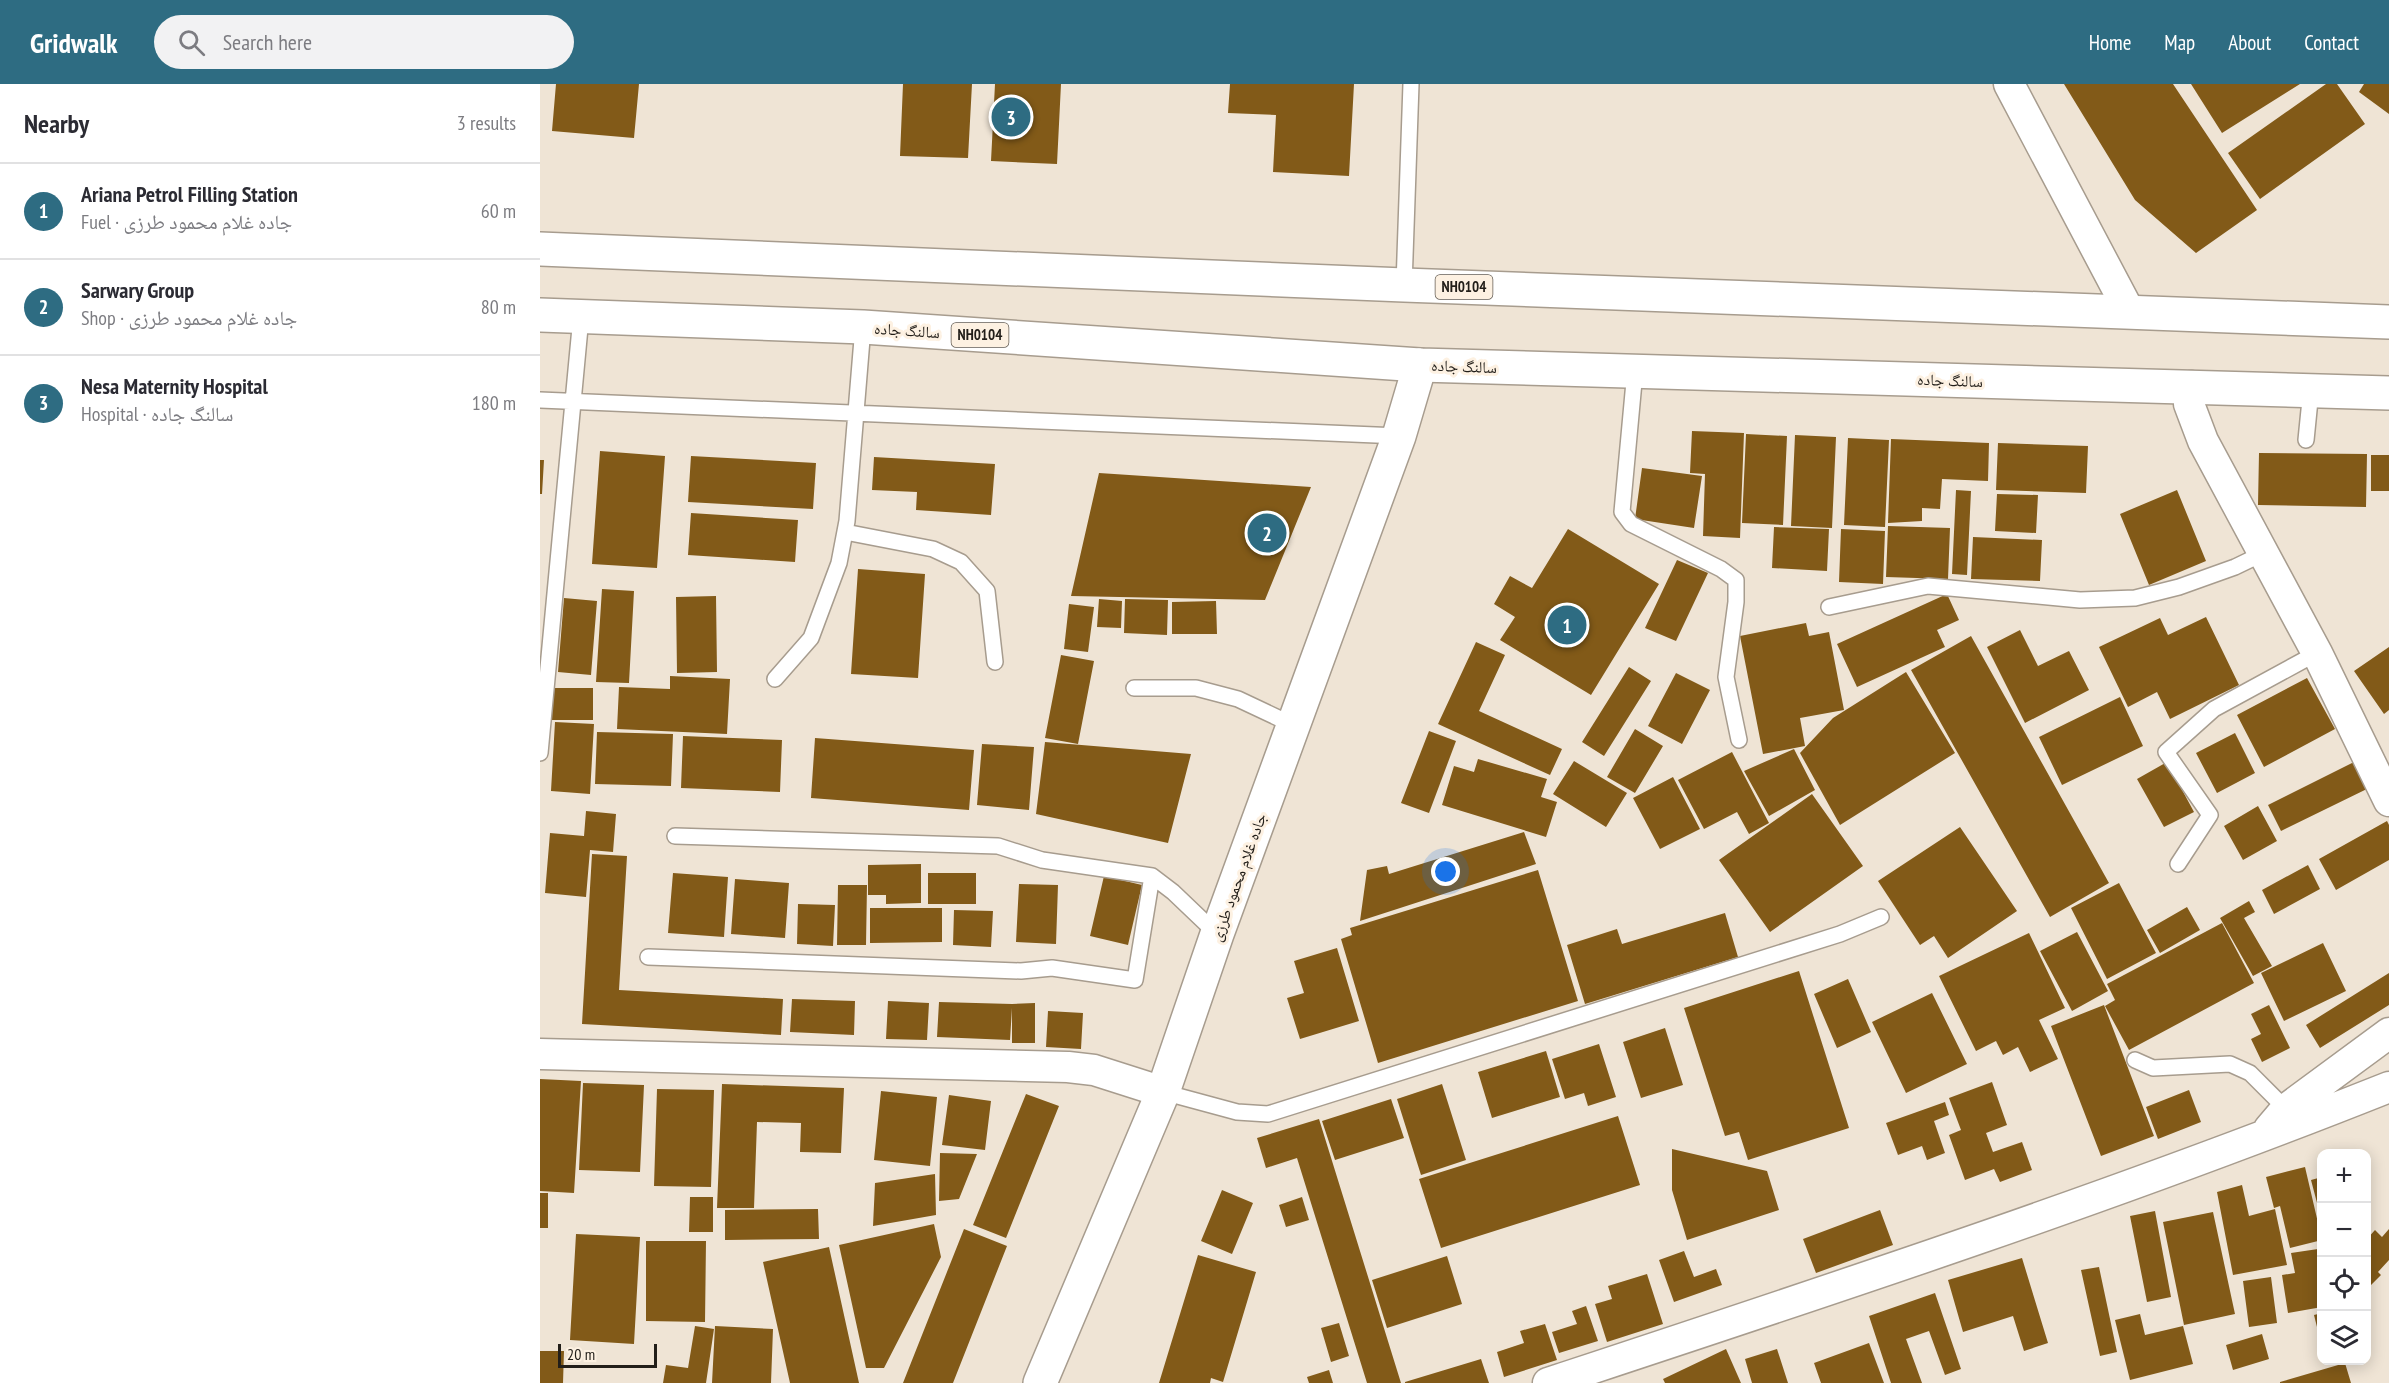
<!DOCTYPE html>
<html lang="en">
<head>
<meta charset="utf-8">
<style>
  body { margin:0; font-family:"PT Sans Narrow","Noto Naskh Arabic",sans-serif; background:#f2f2f3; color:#2b2b33 }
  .controls { position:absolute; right:18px; bottom:18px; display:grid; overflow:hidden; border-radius:12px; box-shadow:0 3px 15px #0003 }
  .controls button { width:54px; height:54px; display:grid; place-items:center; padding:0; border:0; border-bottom:2px solid #e1e1e2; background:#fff; color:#2b2b33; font:30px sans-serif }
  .scale { position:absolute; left:18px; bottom:15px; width:99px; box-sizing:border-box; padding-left:6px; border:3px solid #221e19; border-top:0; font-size:16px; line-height:21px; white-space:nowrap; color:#221e19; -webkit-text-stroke:4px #fdf1e2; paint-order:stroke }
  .you { position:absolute; left:906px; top:788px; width:21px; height:21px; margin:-15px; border:4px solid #fff; border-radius:50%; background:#1a73e8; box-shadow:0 0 0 9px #1a73e833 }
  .badge { display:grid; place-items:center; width:39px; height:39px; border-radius:50%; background:#2e6c82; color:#fff; font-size:20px; font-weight:700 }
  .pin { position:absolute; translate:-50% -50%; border:3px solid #fff; box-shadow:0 2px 6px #0006 }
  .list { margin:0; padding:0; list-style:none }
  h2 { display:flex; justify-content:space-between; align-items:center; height:78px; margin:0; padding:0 24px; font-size:26px }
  h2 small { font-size:20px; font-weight:400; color:#7c7c81 }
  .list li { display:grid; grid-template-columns:39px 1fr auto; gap:18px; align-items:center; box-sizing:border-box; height:96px; padding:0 24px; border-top:2px solid #e1e1e2 }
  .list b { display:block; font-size:22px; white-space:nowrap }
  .list p { margin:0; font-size:20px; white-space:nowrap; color:#7c7c81 }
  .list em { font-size:20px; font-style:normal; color:#7c7c81 }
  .icon { flex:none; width:33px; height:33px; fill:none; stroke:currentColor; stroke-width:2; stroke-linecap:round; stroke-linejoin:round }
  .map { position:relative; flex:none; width:1849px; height:1299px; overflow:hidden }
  header { display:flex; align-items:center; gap:36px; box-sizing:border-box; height:84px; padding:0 30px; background:#2e6c82; color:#fff }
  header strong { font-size:28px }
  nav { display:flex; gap:33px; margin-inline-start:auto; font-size:21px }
  .search { width:420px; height:54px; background:#f2f2f3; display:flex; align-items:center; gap:15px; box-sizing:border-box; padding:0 21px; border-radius:33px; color:#7c7c81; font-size:22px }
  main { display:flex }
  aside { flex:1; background:#fff }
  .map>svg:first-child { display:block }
</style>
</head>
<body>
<header>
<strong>Gridwalk</strong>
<div class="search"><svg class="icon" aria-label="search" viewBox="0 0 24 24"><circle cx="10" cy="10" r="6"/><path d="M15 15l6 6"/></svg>Search here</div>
<nav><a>Home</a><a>Map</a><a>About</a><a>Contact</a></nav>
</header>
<main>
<aside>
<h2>Nearby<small>3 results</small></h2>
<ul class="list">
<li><span class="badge">1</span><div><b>Ariana Petrol Filling Station</b><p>Fuel · جاده غلام‌ محمود طرزی</p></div><em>60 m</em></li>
<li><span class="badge">2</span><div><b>Sarwary Group</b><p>Shop · جاده غلام‌ محمود طرزی</p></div><em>80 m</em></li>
<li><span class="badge">3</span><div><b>Nesa Maternity Hospital</b><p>Hospital · سالنگ جاده</p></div><em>180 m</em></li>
</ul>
</aside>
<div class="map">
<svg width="1849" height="1299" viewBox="0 0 1849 1299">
  <rect width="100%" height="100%" fill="#efe4d5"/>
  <path fill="#825a18" d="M16,0H99L94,54L12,47Z
    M363,0H432L428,74L360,72Z
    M455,0H521L517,80L451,77Z
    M690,0H814L809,92L733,88L736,31L688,29Z
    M1524,0H1633L1717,126L1656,169L1595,116Z
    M1651,0H1760L1682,49Z
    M1786,0H1797L1825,40L1720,115L1688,69Z
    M1824,0H1849V30L1819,8Z
    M1152,347L1204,349L1200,454L1163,452L1165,390L1150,389Z
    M1206,350L1247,352L1243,441L1202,439Z
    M1255,351L1296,353L1292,444L1251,442Z
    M1308,354L1349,356L1345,443L1304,441Z
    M1351,355L1449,359L1448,397L1402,395L1400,425L1382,424V437L1348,439Z
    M1458,359L1548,362L1546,409L1456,406Z
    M60,367L125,372L117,484L52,480Z
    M1719,369L1827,370L1826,423L1718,421Z
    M1831,371H1849V407H1831Z
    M151,372L276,379L273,425L148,418Z
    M334,373L455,380L451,431L376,426L377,408L332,406Z
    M0,376H4L2,410H0Z
    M1102,384L1162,392L1154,444L1095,435Z
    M559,389L771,403L725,516L531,512Z
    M1416,406L1431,407L1427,491L1412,490Z
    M1637,406L1666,477L1609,501L1580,430Z
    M1457,410L1498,411L1496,449L1455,447Z
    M151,429L258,436L255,478L148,471Z
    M1348,442L1410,444L1408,495L1346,493Z
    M1234,443L1289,445L1287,487L1232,484Z
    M1028,445L1119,500L1051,611L960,556L975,533L954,520L970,492L992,504Z
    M1301,445L1345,447L1343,500L1299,498Z
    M1433,453L1502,456L1500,497L1431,495Z
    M1137,476L1168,489L1136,557L1105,544Z
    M318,485L385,490L378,594L311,590Z
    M62,505L94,507L89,599L56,598Z
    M1407,510L1419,536L1397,546L1405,563L1317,603L1297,560Z
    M176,512L177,588L137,589L136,513Z
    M24,514L57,517L51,591L18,588Z
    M559,515L582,517L581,544L557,543Z
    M585,515L628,516L627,551L584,549Z
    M676,517L677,550H632V518Z
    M529,520L554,523L548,568L524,565Z
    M1666,533L1699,601L1630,635L1617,608L1588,623L1559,563L1620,534L1628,551Z
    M1266,539L1269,552L1289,548L1304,626L1260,634L1265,662L1223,670L1200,552Z
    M1480,546L1498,582L1529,567L1549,606L1485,639L1447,563Z
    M1431,552L1569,799L1510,833L1371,586Z
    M936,558L965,571L939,627L1022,665L1010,691L898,640Z
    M1849,563V626L1844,630L1814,587Z
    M521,571L554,577L538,660L505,654Z
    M1089,583L1111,597L1064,672L1042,658Z
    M1366,588L1415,669L1300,741L1260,669L1293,634Z
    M1136,589L1170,606L1142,660L1108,642Z
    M130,592L190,595L187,650L77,645L79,603L130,605Z
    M1767,594L1795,645L1724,683L1697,631Z
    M10,604H53V636H10Z
    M1580,613L1603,662L1522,701L1499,653Z
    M15,638L54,640L50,710L11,707Z
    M1095,645L1123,662L1095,709L1067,693Z
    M889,647L916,657L889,729L861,719Z
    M57,648L133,650L131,702L55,700Z
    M1695,649L1715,689L1677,709L1656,669Z
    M143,652L242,656L240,708L141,704Z
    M275,654L434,666L429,726L271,714Z
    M505,658L651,670L628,759L496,730Z
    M442,660L494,663L489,726L437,721Z
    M1254,665L1275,706L1229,732L1204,687Z
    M1192,668L1229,739L1209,750L1197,728L1164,745L1138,696Z
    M938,675L1007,695L1001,713L1017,718L1006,753L902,721L914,682L934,688Z
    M1820,675L1833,702L1741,747L1728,721Z
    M1034,677L1087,709L1066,743L1013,710Z
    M1627,678L1654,728L1624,743L1597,695Z
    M1133,693L1160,745L1120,765L1093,714Z
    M1272,710L1323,782L1230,848L1179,776Z
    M1718,722L1737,757L1703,776L1684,742Z
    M46,727L76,730L73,768L50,766L46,813L5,809L10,749L44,752Z
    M1847,737L1849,741V776L1796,806L1779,775Z
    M1420,743L1477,827L1408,874L1394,852L1380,861L1338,797Z
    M984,748L996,780L820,837L827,786L847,782L849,790Z
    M52,770L87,772L79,906L243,915L241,951L42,940Z
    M381,780V819L346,820V811H328V781Z
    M1768,781L1780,805L1734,830L1722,806Z
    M998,786L1038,917L838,979L801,855L812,851L810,844Z
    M133,789L188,793L184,853L128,849Z
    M388,789H436V820H388Z
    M564,792L602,801L588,861L550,852Z
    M195,795L249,799L245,854L191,850Z
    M1579,799L1616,869L1567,895L1531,824Z
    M479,800L518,801L516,860L476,858Z
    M298,801H327L326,861H297Z
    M1709,817L1715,828L1704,834L1732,882L1713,892L1680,834Z
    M258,820L295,821L293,862L257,860Z
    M1647,823L1660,846L1620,869L1607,846Z
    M330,824H402V858L330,859Z
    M414,826L453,827L451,863L413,861Z
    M1185,829L1198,873L1045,920L1027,861L1077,845L1082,860Z
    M1682,839L1714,899L1589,966L1565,922L1575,916L1567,900Z
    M1537,848L1568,907L1532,927L1500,867Z
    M1489,849L1525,924L1499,936L1518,975L1490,988L1478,963L1463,971L1456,957L1436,967L1399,892Z
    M1783,859L1806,907L1744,937L1721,889Z
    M797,864L819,937L760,955L747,914L764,909L754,877Z
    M1259,887L1309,1044L1208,1076L1199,1048L1185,1052L1144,924Z
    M1849,889V921L1780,964L1766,941Z
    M1308,895L1331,948L1297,964L1274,910Z
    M1392,909L1427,980L1366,1009L1332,938Z
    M252,915L315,917L314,951L250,948Z
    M348,917L389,919L387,956L346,955Z
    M399,918L472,920L495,919V959H472V924L470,956L397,953Z
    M1564,921L1614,1052L1561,1072L1511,942Z
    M1729,921L1750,964L1722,978L1711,955L1721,950L1711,930Z
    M508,927L543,929L541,965L506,963Z
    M1125,944L1143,1001L1101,1014L1083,958Z
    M1059,960L1076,1013L1048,1022L1044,1009L1025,1015L1012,975Z
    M1006,967L1020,1013L952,1034L938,988Z
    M0,995L41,997L34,1109L0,1107Z
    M1452,998L1467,1041L1446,1049L1453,1068L1482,1058L1492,1086L1460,1098L1454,1085L1425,1096L1409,1051L1421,1046L1409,1014Z
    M43,999L104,1001L100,1088L39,1086Z
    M182,1000L304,1004L301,1069L260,1068L261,1039L217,1038L214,1124H177Z
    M902,1000L926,1076L881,1091L857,1015Z
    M117,1005L174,1006L171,1103L114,1102Z
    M1649,1006L1661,1038L1618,1055L1606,1023Z
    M341,1007L397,1013L390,1082L334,1076Z
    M486,1010L519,1022L466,1154L433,1141Z
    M409,1011L451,1017L445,1066L402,1061Z
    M851,1015L864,1054L795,1076L782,1037Z
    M1405,1018L1409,1031L1394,1037L1405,1069L1387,1076L1382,1062L1358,1071L1346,1039Z
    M1078,1032L1100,1101L901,1164L879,1095Z
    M779,1035L861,1299H827L757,1074L726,1084L717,1054Z
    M1132,1065L1227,1087L1239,1126L1147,1156L1132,1106Z
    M400,1069L437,1070L419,1115L399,1117Z
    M1765,1083L1782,1156L1750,1164L1740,1122L1734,1124L1726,1093Z
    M395,1090L396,1131L333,1142L335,1099Z
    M1782,1093V1133L1781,1134L1771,1096Z
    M1702,1101L1709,1132L1735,1125L1747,1181L1693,1191L1677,1108Z
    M682,1106L713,1119L692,1170L661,1157Z
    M0,1109H8V1144H0Z
    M150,1113H173V1148H149Z
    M762,1113L769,1136L746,1143L739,1121Z
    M278,1125L279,1155L185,1156V1126Z
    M1340,1126L1353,1161L1276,1189L1263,1155Z
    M1615,1127L1631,1213L1607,1218L1590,1132Z
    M1673,1128L1695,1230L1644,1241L1623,1138Z
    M394,1140L401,1173L344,1284H326L299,1161Z
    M424,1145L467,1162L413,1299H363Z
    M1849,1145V1176L1838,1188L1841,1191L1826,1206V1156L1835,1146L1842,1153Z
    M36,1150L100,1153L94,1260L30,1256Z
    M106,1157H166L165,1238L106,1237Z
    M289,1163L319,1299H250L223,1178Z
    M1778,1165L1782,1188V1223L1748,1229L1742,1191L1755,1189L1751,1169Z
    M1144,1167L1154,1193L1176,1185L1182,1201L1134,1218L1119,1176Z
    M658,1171L716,1188L683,1298L671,1294L670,1299H619Z
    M907,1172L922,1220L847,1244L832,1196Z
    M1482,1174L1508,1259L1484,1267L1473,1232L1423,1248L1408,1196Z
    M1559,1183L1577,1268L1560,1272L1541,1186Z
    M1107,1190L1123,1240L1067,1258L1055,1220L1072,1215L1068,1202Z
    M1731,1193L1737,1239L1709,1243L1703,1197Z
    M1395,1209L1421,1285L1405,1291L1389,1247L1366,1255L1382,1299H1351L1329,1232Z
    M1046,1222L1058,1257L1019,1269L1012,1248L1037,1240L1032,1227Z
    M1782,1229V1259H1781L1774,1231Z
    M1600,1230L1605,1251L1643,1242L1653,1280L1590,1296L1575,1236Z
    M799,1239L809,1272L791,1278L781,1244Z
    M1005,1240L1017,1276L964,1293L957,1268L984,1259L980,1247Z
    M155,1242L174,1245L166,1299H123L126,1281L148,1284Z
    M175,1242L233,1245L231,1299H172Z
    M1722,1250L1729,1275L1693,1286L1686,1261Z
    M1329,1259L1344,1299H1281L1274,1279Z
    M1186,1265L1201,1299H1125L1123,1295Z
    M1237,1265L1248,1299H1212L1205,1275Z
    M0,1267H24L23,1299H0Z
    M941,1275L949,1299H865V1298Z
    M1805,1279L1811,1299H1740V1298Z
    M789,1286L793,1299H769L767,1293Z"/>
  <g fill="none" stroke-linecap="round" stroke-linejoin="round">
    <defs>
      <path id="service" d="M864,201L871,0
        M1095,287L1082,428L1091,440L1181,485L1196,496V518L1186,593L1199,656
        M0,316L859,352
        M1766,356L1771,306
        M305,448L393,465L421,478L447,507L455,578
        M1289,523L1388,502L1540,516L1595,514L1639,503L1695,483L1724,469
        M235,595L271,554L299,479L307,437L323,243
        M594,604H656L698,615L753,641
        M0,669L41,233
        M135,752L458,762L502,776L612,792L633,808L677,850
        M1638,780L1670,731L1626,668L1674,625L1777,569
        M108,873L481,887L512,884L595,896L612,792
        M1595,976L1613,984L1690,980L1710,989L1746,1025
        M623,1008L697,1028L728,1030L1300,850L1341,833"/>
      <path id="minor" d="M1469,0L1589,227
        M1651,302L1649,320L1663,357L1777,569L1849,717
        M0,970L528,983L554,986L623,1008
        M1729,1045L1746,1025L1849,949
        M1008,1299C1290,1206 1573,1113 1849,1003"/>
      <path id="tertiary" d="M500,1299L623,1008L677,850L859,352L880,281"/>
      <path id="trunk" d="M0,165L864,201L1849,238
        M0,231L323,243L880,281L1849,309"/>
    </defs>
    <use href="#service" stroke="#a79c8e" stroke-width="18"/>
    <use href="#minor" stroke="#a79c8e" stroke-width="33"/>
    <use href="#tertiary" stroke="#a79c8e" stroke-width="36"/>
    <use href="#trunk" stroke="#a79c8e" stroke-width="36"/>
    <use href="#service" stroke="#fff" stroke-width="15"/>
    <use href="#minor" stroke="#fff" stroke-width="30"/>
    <use href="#tertiary" stroke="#fff" stroke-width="33"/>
    <use href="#trunk" stroke="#fff" stroke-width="33"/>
  </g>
  <g text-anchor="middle" stroke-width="6" stroke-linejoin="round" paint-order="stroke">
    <g fill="#fdf1e2" stroke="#645d55" stroke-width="1.5">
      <rect x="895.5" y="191" width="57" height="24" rx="4.5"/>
      <rect x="411.5" y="239" width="57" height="24" rx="4.5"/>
    </g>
    <g font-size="15" font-weight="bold" fill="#221e19">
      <text x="924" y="208">NH0104</text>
      <text x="440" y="256">NH0104</text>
    </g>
    <g font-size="16" fill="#221e19" stroke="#fdf1e2">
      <text transform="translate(367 246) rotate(4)" y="6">سالنگ جاده</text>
      <text transform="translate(924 282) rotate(2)" y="6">سالنگ جاده</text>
      <text transform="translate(1410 296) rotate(2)" y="6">سالنگ جاده</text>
      <text transform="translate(698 793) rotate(-70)" y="6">جاده غلام‌ محمود طرزی</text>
    </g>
  </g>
</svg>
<div class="controls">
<button>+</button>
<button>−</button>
<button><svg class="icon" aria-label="locate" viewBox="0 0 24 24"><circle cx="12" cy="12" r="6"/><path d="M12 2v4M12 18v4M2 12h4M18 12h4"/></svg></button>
<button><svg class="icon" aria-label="layers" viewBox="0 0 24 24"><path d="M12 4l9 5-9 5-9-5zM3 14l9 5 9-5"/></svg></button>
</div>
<div class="scale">20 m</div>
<div class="you"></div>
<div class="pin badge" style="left:1027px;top:541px">1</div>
<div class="pin badge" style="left:727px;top:449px">2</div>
<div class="pin badge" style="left:471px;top:33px">3</div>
</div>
</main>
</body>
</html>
